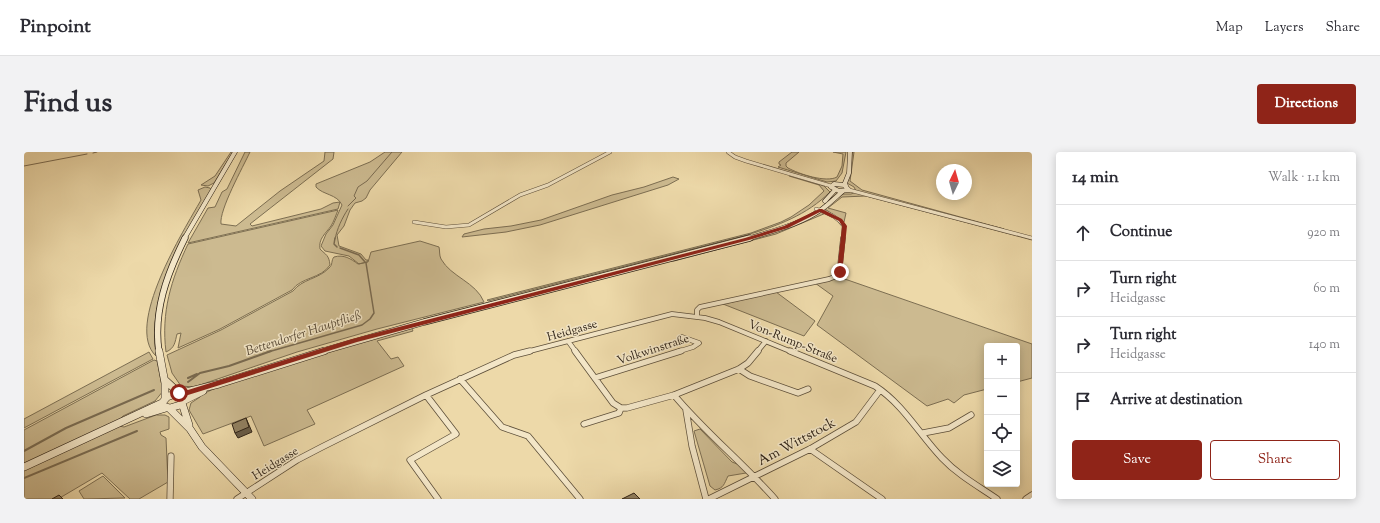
<!DOCTYPE html>
<html lang="en">
<head>
<meta charset="utf-8">
<style>
  body { margin:0; font-family:"Sorts Mill Goudy",serif; background:#f2f2f3; color:#2b2b33 }
  .controls { position:absolute; right:12px; bottom:12px; display:grid; overflow:hidden; border-radius:4px; box-shadow:0 2px 10px #0003 }
  .controls button { width:36px; height:36px; display:grid; place-items:center; padding:0; border:0; border-bottom:1px solid #e1e1e2; background:#fff; color:#2b2b33; font:20px sans-serif }
  .compass { position:absolute; left:912px; top:12px; width:36px; height:36px; border-radius:50%; background:#fff; box-shadow:0 2px 10px #0003; rotate:5deg }
  .stop { position:absolute; width:12px; height:12px; margin:-9px; border:3px solid #8f2418; border-radius:50%; background:#fff }
  .stop.end { background:#8f2418; border-color:#fff; box-shadow:0 1px 4px #0008 }
  .list { margin:0; padding:0; list-style:none }
  h2 { display:flex; justify-content:space-between; align-items:center; height:52px; margin:0; padding:0 16px; font-size:17px }
  h2 small { font-size:13px; font-weight:400; color:#7c7c81 }
  .list li { display:grid; grid-template-columns:26px 1fr auto; gap:12px; align-items:center; box-sizing:border-box; height:56px; padding:0 16px; border-top:1px solid #e1e1e2 }
  .list b { display:block; font-size:15px; white-space:nowrap }
  .list p { margin:0; font-size:13px; white-space:nowrap; color:#7c7c81 }
  .list em { font-size:13px; font-style:normal; color:#7c7c81 }
  .actions { display:flex; gap:8px; padding:12px 16px }
  .actions a { flex:1; padding:9px 0; border:1px solid #8f2418; border-radius:4px; text-align:center; font-size:14px; color:#8f2418 }
  .actions .main { background:#8f2418; color:#fff }
  .icon { flex:none; width:22px; height:22px; fill:none; stroke:currentColor; stroke-width:2; stroke-linecap:round; stroke-linejoin:round }
  .map { position:relative; flex:none; width:1008px; height:347px; overflow:hidden; border-radius:4px }
  header { display:flex; align-items:center; gap:24px; box-sizing:border-box; height:56px; padding:0 20px; background:#fff; border-bottom:1px solid #e1e1e2 }
  header strong { font-size:19px }
  nav { display:flex; gap:22px; margin-inline-start:auto; font-size:14px }
  .intro { display:flex; align-items:center; justify-content:space-between; box-sizing:border-box; height:96px; padding:0 24px }
  h1 { margin:0; font-size:28px }
  .button { padding:10px 18px; border-radius:4px; background:#8f2418; color:#fff; font-size:14px; font-weight:700 }
  main { display:flex; gap:24px; padding:0 24px }
  aside { flex:1; background:#fff; border-radius:4px; box-shadow:0 2px 10px #0003 }
  .map>svg:first-child { display:block }
</style>
</head>
<body>
<header>
<strong>Pinpoint</strong>
<nav><a>Map</a><a>Layers</a><a>Share</a></nav>
</header>
<div class="intro"><h1>Find us</h1><a class="button">Directions</a></div>
<main>
<div class="map">
<svg width="1008" height="347" viewBox="0 0 1008 347">
  <rect width="100%" height="100%" fill="#edd9a9"/>
  <filter id="stains"><feTurbulence type="fractalNoise" baseFrequency=".005" numOctaves="4"/><feColorMatrix values="0 0 0 0 .2 0 0 0 0 .09 0 0 0 0 .02 0 0 0 .5 -.17"/></filter>
  <radialGradient id="worn" r=".72"><stop offset=".6" stop-color="#630" stop-opacity="0"/><stop offset="1" stop-color="#630" stop-opacity=".3"/></radialGradient>
  <path fill="#ccba90" stroke="#7c6e52" d="M207,0H209L190,31L184,34L177,33L191,24Z
    M221,0H226C219,15 195,58 197,72L212,74L256,39L300,9L301,0H310L309,7L226,72L228,74L297,57L309,51L316,50L314,57L164,91L184,56L191,55L198,40L203,37Z
    M361,0H378L346,38L342,46L338,49L331,51L326,58L320,74L313,83L315,94L337,102L342,108H344L343,110L335,112L325,104L301,99L297,94L302,82L309,73L318,53C313,42 299,43 292,35V32L346,10Z
    M768,0H775L762,11V14L764,16C775,22 802,31 813,25L818,14L819,2L809,0H822L818,21L812,29L803,30L754,15L757,13L755,12V10Z
    M828,0H830L826,29L838,38L980,77L832,39L830,35L823,31L827,16Z
    M766,23L800,34L806,40C783,63 753,74 723,83L464,149L463,148L727,81L757,70L767,65L785,53L800,39L795,33L765,24Z
    M649,25L655,27L644,33L516,73L482,80L438,85L440,82L460,77L487,74L517,68L588,43L620,35Z
    M181,35L186,36L187,38C158,92 123,140 132,204C100,174 160,78 177,48L174,38Z
    M832,40L1008,87V88L842,44L818,45L804,56L822,61L820,70L801,57V55L816,42H827Z
    M314,58C312,63 310,69 307,74C302,81 294,87 296,97C302,103 305,103 306,113C297,127 277,125 268,138L196,177L154,196L157,181L153,182C151,190 151,196 142,200C137,160 147,128 164,92Z
    M796,60L802,61L752,82L650,109H646L719,89Z
    M396,89L415,95C416,99 415,103 417,107C427,125 452,130 460,150L353,177L273,200L170,235L157,234L148,221L143,203L197,178L269,139C278,127 295,127 305,116C309,113 307,108 310,105C320,102 327,107 334,112L344,110L347,100Z
    M815,125L1008,192V226L993,230V194H963V237L940,243L930,251L924,247L903,254L793,173L809,144L791,131Z
    M752,140L791,169L780,184L699,152Z
    M387,175L389,179L353,189L367,207L374,205L380,214L283,258L291,272L240,294L227,264L179,282L165,258L167,251L176,245V243L208,229Z
    M125,200L129,207L127,208L0,276V267Z
    M130,208L133,209L139,239L131,249L99,264L95,268L0,312V278Z
    M132,263H141L145,265V277L136,280L137,283L142,286L144,330L115,347H106L78,321L34,347H0V317L95,274L100,275Z
    M676,277L708,310L718,314L722,321L704,324C700,332 700,336 691,338L686,334L670,279Z
    M79,324L101,346L60,347L55,339Z"/>
  <g fill="none" stroke-linecap="round" stroke-linejoin="round">
    <path stroke="#796a50" stroke-width="1" d="M69,1L73,0
      M0,14L63,2
      M324,54L332,46L330,44L334,35L343,29L368,0
      M311,87C313,77 318,66 324,57"/>
    <path stroke="#796a50" stroke-width="1.5" d="M311,86L310,92L313,95
      M316,96L335,103L341,110
      M244,200L338,173L346,167L350,161L342,111"/>
    <path stroke="#796a50" stroke-width="2" d="M164,226L173,222
      M164,230L176,221L205,214L247,199
      M0,299L42,276L130,238
      M0,326L113,279"/>
    <defs>
      <path id="street-far2" d="M704,0L711,5L722,9L807,34
        M825,38L1008,86
        M792,57C803,60 813,64 820,74L819,87
        M390,70L422,75L445,73L496,43L524,33L586,0"/>
      <path id="street-far1" d="M673,165V158L676,155L805,127L815,123L819,86
        M544,189L552,200
        M502,200L648,162L681,166L695,170L768,200
        M653,200L669,195L675,191L658,185
        M733,200L742,189"/>
      <path id="street" d="M551,199L589,251L597,256
        M766,199L851,234C880,253 895,282 918,306C934,323 954,334 973,347
        M715,217L726,224L774,241L784,237
        M571,226L657,199
        M436,227L478,275L504,284L556,347
        M402,243L432,282L386,308L414,347
        M650,243C681,280 719,311 751,347
        M662,258L668,294L682,347
        M560,272L595,261L597,256H603L650,243L715,217L724,211L734,199
        M899,281L925,276L947,263
        M786,297L858,347
        M146,347L147,304
        M213,347L273,308L298,295L402,243L490,203L506,199
        M685,347L786,297L832,270L856,238
        M1002,347L1008,343"/>
      <path id="secondary-far2" d="M810,32L820,33L825,38L815,39L807,35Z
        M822,34L821,31L825,21L826,0
        M801,49L811,38
        M160,87L211,0
        M723,87C748,79 776,73 798,57C805,52 812,45 819,39"/>
      <path id="secondary-far1" d="M135,200C129,159 143,122 161,86
        M296,200L400,170L726,86"/>
      <path id="secondary" d="M135,199L141,231V247
        M141,228L155,241
        M153,241L161,243L156,253L146,256L139,254L138,251L143,245Z
        M158,241L195,232L300,199
        M161,248L179,239
        M158,251L165,273
        M145,256L166,277L178,295L228,347
        M122,262L142,256
        M0,315L138,251"/>
    </defs>
    <use href="#street-far2" stroke="#5d4f3a" stroke-width="4"/>
    <use href="#street-far1" stroke="#5d4f3a" stroke-width="5.5"/>
    <use href="#street" stroke="#5d4f3a" stroke-width="7"/>
    <use href="#secondary-far2" stroke="#2d2115" stroke-width="5"/>
    <use href="#secondary-far1" stroke="#2d2115" stroke-width="7"/>
    <use href="#secondary" stroke="#2d2115" stroke-width="8"/>
    <use href="#street-far2" stroke="#f3e6c7" stroke-width="3"/>
    <use href="#street-far1" stroke="#f3e6c7" stroke-width="4"/>
    <use href="#street" stroke="#f3e6c7" stroke-width="5.5"/>
    <use href="#secondary-far2" stroke="#f3e6c7" stroke-width="4"/>
    <use href="#secondary-far1" stroke="#f3e6c7" stroke-width="5.5"/>
    <use href="#secondary" stroke="#f3e6c7" stroke-width="7"/>
  </g>
  <path fill="#665a45" stroke="#2d2115" d="M222,266L228,280L214,286L211,281Z"/>
  <path fill="#918162" stroke="#2d2115" d="M222,266L225,275L211,281L208,272Z
    M610,341L616,347H598Z
    M35,343L39,347H28Z"/>
  <path fill="#8f2418" d="M795,57H798L818,67L823,74L818,121L813,120L818,74L815,69L796,60L764,76L725,88L333,190L164,243L155,244L151,241L155,238H164L328,187L721,86L760,74Z"/>
  <g text-anchor="middle" stroke-width="3" stroke-linejoin="round" paint-order="stroke">
    <g font-size="12" fill="#2d2115" stroke="#f3e6c7">
      <text transform="translate(548 178) rotate(-16)" y="4">Heidgasse</text>
      <text transform="translate(769 189) rotate(22)" y="4">Von-Rump-Straße</text>
      <text transform="translate(629 197) rotate(-18)" y="4">Volkwinstraße</text>
      <text transform="translate(251 311) rotate(-32)" y="4">Heidgasse</text>
    </g>
    <g font-size="13" font-style="italic" fill="#594b37" stroke="#f3e6c7">
      <text transform="translate(279 180) rotate(-18)" y="5">Bettendorfer Hauptfließ</text>
    </g>
    <g font-size="14" fill="#2d2115" stroke="#f3e6c7">
      <text transform="translate(772 289) rotate(-28)" y="5">Am Wittstock</text>
    </g>
  </g>
  <rect width="100%" height="100%" filter="url(#stains)"/>
  <rect width="100%" height="100%" fill="url(#worn)"/>
</svg>
<div class="controls">
<button>+</button>
<button>−</button>
<button><svg class="icon" aria-label="locate" viewBox="0 0 24 24"><circle cx="12" cy="12" r="6"/><path d="M12 2v4M12 18v4M2 12h4M18 12h4"/></svg></button>
<button><svg class="icon" aria-label="layers" viewBox="0 0 24 24"><path d="M12 4l9 5-9 5-9-5zM3 14l9 5 9-5"/></svg></button>
</div>
<svg class="compass" viewBox="-18 -18 36 36"><path d="M0-13l5 13h-10z" fill="#e53935"/><path d="M0 13l5-13h-10z" fill="#7c7c81"/></svg>
<div class="stop" style="left:155px;top:241px"></div>
<div class="stop end" style="left:816px;top:120px"></div>
</div>
<aside>
<h2>14 min<small>Walk · 1.1 km</small></h2>
<ul class="list">
<li><svg class="icon" aria-label="ahead" viewBox="0 0 24 24"><path d="M12 20V5M6 11l6-6 6 6"/></svg><div><b>Continue</b></div><em>920 m</em></li>
<li><svg class="icon" aria-label="right" viewBox="0 0 24 24"><path d="M7 20v-9h11M14 6l5 5-5 5"/></svg><div><b>Turn right</b><p>Heidgasse</p></div><em>60 m</em></li>
<li><svg class="icon" aria-label="right" viewBox="0 0 24 24"><path d="M7 20v-9h11M14 6l5 5-5 5"/></svg><div><b>Turn right</b><p>Heidgasse</p></div><em>140 m</em></li>
<li><svg class="icon" aria-label="arrive" viewBox="0 0 24 24"><path d="M6 21V4h12l-3 4 3 4H6"/></svg><div><b>Arrive at destination</b></div></li>
</ul>
<div class="actions"><a class="main">Save</a><a>Share</a></div>
</aside>
</main>
</body>
</html>
